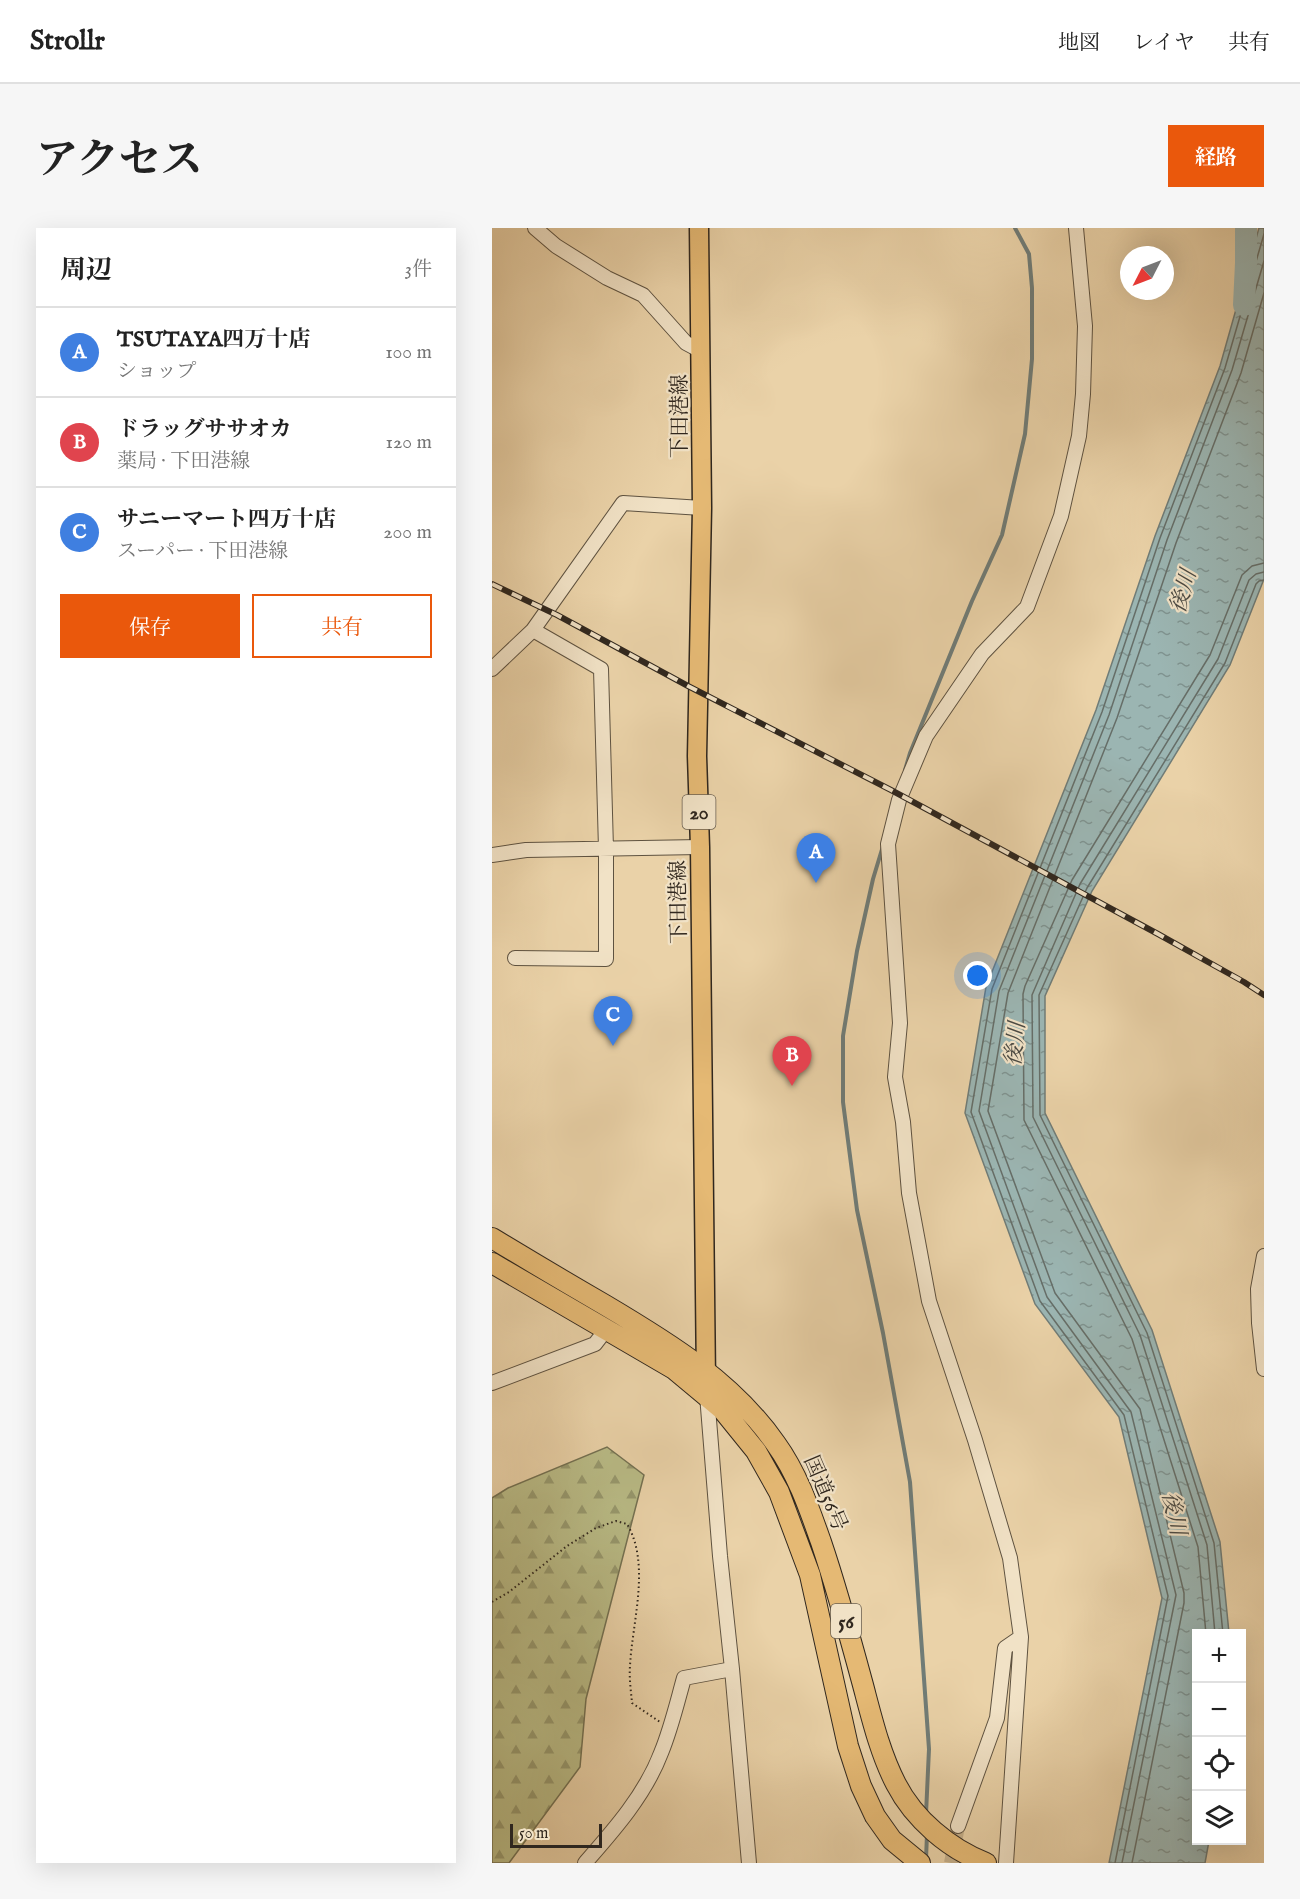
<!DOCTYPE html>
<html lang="ja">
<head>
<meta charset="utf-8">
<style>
  body { margin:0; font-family:"IM FELL English","Noto Serif JP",serif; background:#f6f6f6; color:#222 }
  .controls { position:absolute; right:18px; bottom:18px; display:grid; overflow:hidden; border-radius:0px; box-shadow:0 6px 24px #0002 }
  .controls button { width:54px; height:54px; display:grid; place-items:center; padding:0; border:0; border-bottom:2px solid #e0e0e0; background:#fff; color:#222; font:30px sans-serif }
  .compass { position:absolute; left:628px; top:18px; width:54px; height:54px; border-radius:50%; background:#fff; box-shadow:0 6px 24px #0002; rotate:228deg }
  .scale { position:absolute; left:18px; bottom:15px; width:92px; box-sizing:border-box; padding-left:6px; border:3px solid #30271e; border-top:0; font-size:16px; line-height:21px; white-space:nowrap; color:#30271e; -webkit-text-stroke:4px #f1e2c6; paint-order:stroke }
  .you { position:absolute; left:486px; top:748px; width:21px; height:21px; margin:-15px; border:4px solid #fff; border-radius:50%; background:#1a73e8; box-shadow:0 0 0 9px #1a73e833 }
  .badge { display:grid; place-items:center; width:39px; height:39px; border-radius:50%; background:#ea580c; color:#fff; font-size:20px; font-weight:700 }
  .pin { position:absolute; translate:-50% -50px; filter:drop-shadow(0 2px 3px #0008) }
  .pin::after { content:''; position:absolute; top:32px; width:21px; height:18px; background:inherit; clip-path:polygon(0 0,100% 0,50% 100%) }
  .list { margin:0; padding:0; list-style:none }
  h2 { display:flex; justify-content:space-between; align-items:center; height:78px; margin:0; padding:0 24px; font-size:26px }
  h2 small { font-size:20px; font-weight:400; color:#767676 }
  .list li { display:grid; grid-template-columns:39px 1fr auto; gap:18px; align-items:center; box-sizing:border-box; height:90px; padding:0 24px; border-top:2px solid #e0e0e0 }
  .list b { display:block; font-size:22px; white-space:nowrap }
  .list p { margin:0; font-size:20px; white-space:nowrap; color:#767676 }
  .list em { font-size:20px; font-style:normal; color:#767676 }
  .actions { display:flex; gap:12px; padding:18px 24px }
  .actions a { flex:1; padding:14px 0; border:2px solid #ea580c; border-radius:0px; text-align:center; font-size:21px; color:#ea580c }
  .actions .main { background:#ea580c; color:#fff }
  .icon { flex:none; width:33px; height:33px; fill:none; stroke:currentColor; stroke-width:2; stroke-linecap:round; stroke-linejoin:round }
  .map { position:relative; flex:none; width:772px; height:1635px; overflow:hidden; border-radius:0px }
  header { display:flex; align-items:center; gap:36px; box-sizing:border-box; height:84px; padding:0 30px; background:#fff; border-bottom:2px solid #e0e0e0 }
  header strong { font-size:28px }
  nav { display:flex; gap:33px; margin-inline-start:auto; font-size:21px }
  .intro { display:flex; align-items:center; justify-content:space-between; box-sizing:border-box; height:144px; padding:0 36px }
  h1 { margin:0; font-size:42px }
  .button { padding:15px 27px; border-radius:0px; background:#ea580c; color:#fff; font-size:21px; font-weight:700 }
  main { display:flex; gap:36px; padding:0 36px }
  aside { flex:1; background:#fff; border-radius:0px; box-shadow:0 6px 24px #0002 }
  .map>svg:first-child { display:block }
</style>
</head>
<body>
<header>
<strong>Strollr</strong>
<nav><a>地図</a><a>レイヤ</a><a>共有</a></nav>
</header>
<div class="intro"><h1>アクセス</h1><a class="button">経路</a></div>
<main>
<aside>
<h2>周辺<small>3件</small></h2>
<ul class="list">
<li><span class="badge" style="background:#3f7fe0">A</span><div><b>TSUTAYA四万十店</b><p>ショップ</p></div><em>100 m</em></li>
<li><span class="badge" style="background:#e0444e">B</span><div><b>ドラッグササオカ</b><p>薬局 · 下田港線</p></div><em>120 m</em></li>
<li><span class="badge" style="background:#3f7fe0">C</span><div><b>サニーマート四万十店</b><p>スーパー · 下田港線</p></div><em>200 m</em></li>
</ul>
<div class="actions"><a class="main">保存</a><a>共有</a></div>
</aside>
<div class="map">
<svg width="772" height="1635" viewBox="0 0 772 1635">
  <defs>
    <pattern id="forest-firs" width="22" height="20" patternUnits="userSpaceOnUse" patternTransform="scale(1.5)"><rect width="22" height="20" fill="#b9bb86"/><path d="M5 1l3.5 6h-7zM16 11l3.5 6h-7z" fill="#97986d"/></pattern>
    <pattern id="water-ripples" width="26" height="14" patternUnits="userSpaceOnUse" patternTransform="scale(1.5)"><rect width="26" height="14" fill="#9bb5b2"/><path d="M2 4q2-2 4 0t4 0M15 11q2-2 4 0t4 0" fill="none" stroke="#7f9390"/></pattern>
  </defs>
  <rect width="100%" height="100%" fill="#ead2a8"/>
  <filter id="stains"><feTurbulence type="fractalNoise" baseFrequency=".00333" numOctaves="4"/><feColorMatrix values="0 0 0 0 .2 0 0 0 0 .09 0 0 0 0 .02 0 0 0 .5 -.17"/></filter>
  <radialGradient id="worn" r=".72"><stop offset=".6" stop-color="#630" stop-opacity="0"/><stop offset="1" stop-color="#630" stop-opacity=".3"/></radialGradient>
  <path fill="url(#forest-firs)" stroke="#747152" stroke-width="1.5" d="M115,1219L152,1247L94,1471L88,1539L17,1635H0V1270L16,1260Z"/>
  <path fill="url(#water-ripples)" stroke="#707c77" stroke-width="1.5" d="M767,0H772V351L738,437L600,663L553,768V885L660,1102L728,1314L737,1405L704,1406V1612L717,1613L713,1635H617L670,1370L627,1189L543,1076L473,885L494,759L604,482L663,308L728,138Z"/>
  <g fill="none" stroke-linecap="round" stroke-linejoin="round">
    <path stroke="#666e68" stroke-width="1.5" d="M714,1406L706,1319L640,1111L532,892L531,766L533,758L580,652L718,427L750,347L760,338L772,335
      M723,1406L715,1317L648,1107L541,889L540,767L588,656L726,431L757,352L764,346L772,344
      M731,1406L722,1315L655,1105L548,887L547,767L595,660L733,435L764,356L767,353L772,352
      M623,1635L676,1368L632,1187L548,1073L479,884L500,761L610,484L668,310L733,140L772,6
      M630,1635L684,1367L639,1184L555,1069L487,883L507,763L617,487L675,312L740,142L772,33
      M640,1635L692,1375V1365L648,1181L563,1065L496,883L516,765L625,490L684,315L749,145L772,65"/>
    <path stroke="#707c77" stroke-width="4" d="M413,542L418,525L480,373L510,307L533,206L540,131V60L537,26L523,0
      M391,618L381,651L365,723L351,808V874L365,982L391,1105L418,1254L437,1521L434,1586
      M434,1631L435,1606"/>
    <path stroke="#9bb5b2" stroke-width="22" d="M752,77L754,35V0"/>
    <path stroke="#c5b08c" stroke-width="14" stroke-dasharray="14 7" stroke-linecap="butt" d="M459,1635L466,1598"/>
    <defs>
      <path id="minor" d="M43,0L64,18L115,50L151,67L194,115L209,123
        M0,441L41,402L131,275L210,280
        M0,627L34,622L208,619
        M23,730L114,731V621L109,441L41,402
        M772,1028L766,1061L767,1095L772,1141
        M0,1155L103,1116L113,1103
        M215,1167L228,1328L240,1441L257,1635
        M466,1598L505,1490L513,1420L529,1409
        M93,1635C122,1602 153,1567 169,1525C179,1501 185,1475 192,1450L240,1441
        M514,1635L529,1409L518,1330L483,1212L437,1073L417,965L411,894L403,849L408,795L396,616L407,572L434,508L490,426L535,379L569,288L587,208L591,166L593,98L584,0"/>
      <path id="major" d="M207,0L210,280L205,528L208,619L214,1153"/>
      <path id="highway" d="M0,1010C38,1033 75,1055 113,1077C177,1115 241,1154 284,1216C305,1245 317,1280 329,1314C345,1361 358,1409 371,1457C380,1491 388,1525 404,1556C422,1591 457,1621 494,1635
        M0,1035L182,1141L230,1181L264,1223L287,1264L318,1347L356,1518L369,1558L383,1588L400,1612L428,1635"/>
    </defs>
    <use href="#minor" stroke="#5e5240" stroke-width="16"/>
    <use href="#major" stroke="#30271e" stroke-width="21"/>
    <use href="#highway" stroke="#30271e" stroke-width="22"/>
    <path stroke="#30271e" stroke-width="2" stroke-dasharray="1.5 3" stroke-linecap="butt" d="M0,1374L17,1364L75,1318L104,1300L124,1293L135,1296C159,1336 140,1395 138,1438C137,1450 139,1463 140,1475L168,1494"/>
    <use href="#minor" stroke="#f1e2c6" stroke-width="14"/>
    <use href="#major" stroke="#e5b974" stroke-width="18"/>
    <use href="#highway" stroke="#e5b974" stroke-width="20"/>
    <defs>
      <path id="rail" d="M0,356L65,387L196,458L399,562L666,706L752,754L772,767"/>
    </defs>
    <use href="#rail" stroke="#30271e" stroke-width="6"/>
    <use href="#rail" stroke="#f1e2c6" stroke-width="4" stroke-dasharray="11" stroke-linecap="butt"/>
  </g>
  <g text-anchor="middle" stroke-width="4.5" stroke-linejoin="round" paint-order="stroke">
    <g fill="#f1e2c6" stroke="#6a5f50" stroke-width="1.5">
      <rect x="190.5" y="567" width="33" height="34" rx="4.5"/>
      <rect x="339" y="1376" width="30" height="34" rx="4.5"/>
    </g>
    <g font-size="20" font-weight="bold" fill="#30271e">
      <text x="207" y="591">20</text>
      <text x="354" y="1400">56</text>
    </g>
    <g font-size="21" fill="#30271e" stroke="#f1e2c6">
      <text transform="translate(187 188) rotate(-90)" y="7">下田港線</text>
      <text transform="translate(186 674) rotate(-91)" y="7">下田港線</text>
      <text transform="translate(334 1265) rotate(67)" y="7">国道56号</text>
    </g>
    <g font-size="22" font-style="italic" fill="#4b4a43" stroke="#f1e2c6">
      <text transform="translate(690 363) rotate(-74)" y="8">後川</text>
      <text transform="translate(522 816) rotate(-84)" y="8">後川</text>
      <text transform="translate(683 1285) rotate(78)" y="8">後川</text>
    </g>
  </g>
  <rect width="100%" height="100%" filter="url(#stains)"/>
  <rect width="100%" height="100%" fill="url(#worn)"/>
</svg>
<div class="controls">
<button>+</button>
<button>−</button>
<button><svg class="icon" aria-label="locate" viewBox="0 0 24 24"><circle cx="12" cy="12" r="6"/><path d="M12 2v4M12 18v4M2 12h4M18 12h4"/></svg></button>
<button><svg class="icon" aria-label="layers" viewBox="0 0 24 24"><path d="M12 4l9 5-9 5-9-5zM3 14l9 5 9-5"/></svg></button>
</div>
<svg class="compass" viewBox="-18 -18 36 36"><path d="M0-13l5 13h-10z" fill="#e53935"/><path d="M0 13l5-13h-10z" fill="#767676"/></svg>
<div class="scale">50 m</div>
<div class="you"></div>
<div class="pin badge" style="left:324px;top:655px;background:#3f7fe0">A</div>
<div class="pin badge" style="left:300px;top:858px;background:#e0444e">B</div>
<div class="pin badge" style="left:121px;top:818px;background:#3f7fe0">C</div>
</div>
</main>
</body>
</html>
